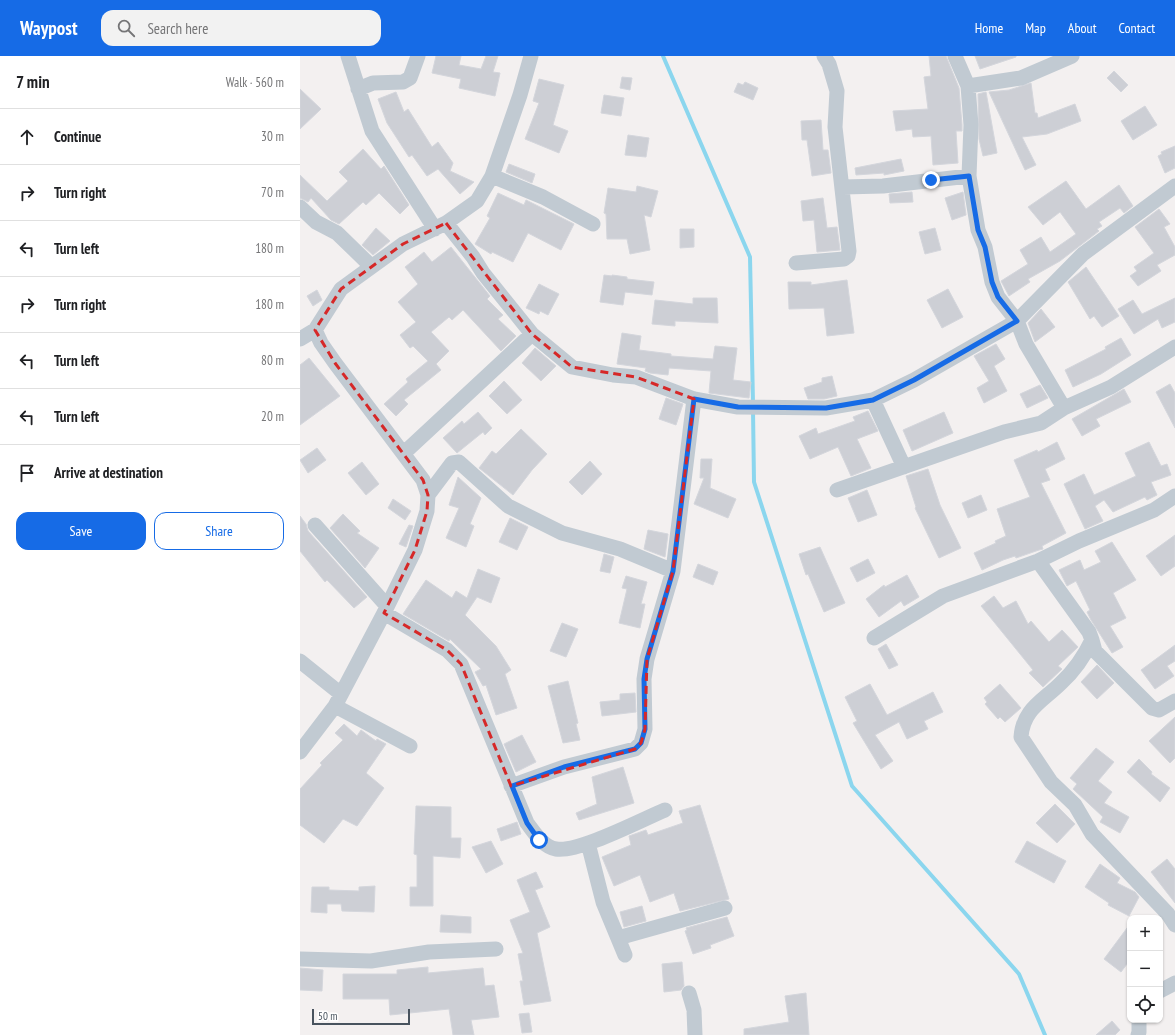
<!DOCTYPE html>
<html lang="en">
<head>
<meta charset="utf-8">
<style>
  body { margin:0; font-family:"PT Sans Narrow",sans-serif; background:#f2f2f2; color:#202124 }
  .controls { position:absolute; right:12px; bottom:12px; display:grid; overflow:hidden; border-radius:8px; box-shadow:0 1px 3px #0004 }
  .controls button { width:36px; height:36px; display:grid; place-items:center; padding:0; border:0; border-bottom:1px solid #e0e0e0; background:#fff; color:#202124; font:20px sans-serif }
  .scale { position:absolute; left:12px; bottom:10px; width:98px; box-sizing:border-box; padding-left:4px; border:2px solid #48535e; border-top:0; font-size:11px; line-height:14px; white-space:nowrap; color:#48535e; -webkit-text-stroke:3px #fff; paint-order:stroke }
  .stop { position:absolute; width:12px; height:12px; margin:-9px; border:3px solid #166be6; border-radius:50%; background:#fff }
  .stop.end { background:#166be6; border-color:#fff; box-shadow:0 1px 4px #0008 }
  .list { margin:0; padding:0; list-style:none }
  h2 { display:flex; justify-content:space-between; align-items:center; height:52px; margin:0; padding:0 16px; font-size:17px }
  h2 small { font-size:13px; font-weight:400; color:#757577 }
  .list li { display:grid; grid-template-columns:26px 1fr auto; gap:12px; align-items:center; box-sizing:border-box; height:56px; padding:0 16px; border-top:1px solid #e0e0e0 }
  .list b { display:block; font-size:15px; white-space:nowrap }
  .list em { font-size:13px; font-style:normal; color:#757577 }
  .actions { display:flex; gap:8px; padding:12px 16px }
  .actions a { flex:1; padding:9px 0; border:1px solid #166be6; border-radius:12px; text-align:center; font-size:14px; color:#166be6 }
  .actions .main { background:#166be6; color:#fff }
  .icon { flex:none; width:22px; height:22px; fill:none; stroke:currentColor; stroke-width:2; stroke-linecap:round; stroke-linejoin:round }
  .map { position:relative; flex:none; width:875px; height:979px; overflow:hidden }
  header { display:flex; align-items:center; gap:24px; box-sizing:border-box; height:56px; padding:0 20px; background:#166be6; color:#fff }
  header strong { font-size:19px }
  nav { display:flex; gap:22px; margin-inline-start:auto; font-size:14px }
  .search { width:280px; height:36px; background:#f2f2f2; display:flex; align-items:center; gap:10px; box-sizing:border-box; padding:0 14px; border-radius:12px; color:#757577; font-size:15px }
  main { display:flex }
  aside { flex:1; background:#fff }
  .map>svg:first-child { display:block }
</style>
</head>
<body>
<header>
<strong>Waypost</strong>
<div class="search"><svg class="icon" aria-label="search" viewBox="0 0 24 24"><circle cx="10" cy="10" r="6"/><path d="M15 15l6 6"/></svg>Search here</div>
<nav><a>Home</a><a>Map</a><a>About</a><a>Contact</a></nav>
</header>
<main>
<aside>
<h2>7 min<small>Walk · 560 m</small></h2>
<ul class="list">
<li><svg class="icon" aria-label="ahead" viewBox="0 0 24 24"><path d="M12 20V5M6 11l6-6 6 6"/></svg><div><b>Continue</b></div><em>30 m</em></li>
<li><svg class="icon" aria-label="right" viewBox="0 0 24 24"><path d="M7 20v-9h11M14 6l5 5-5 5"/></svg><div><b>Turn right</b></div><em>70 m</em></li>
<li><svg class="icon" aria-label="left" viewBox="0 0 24 24"><path d="M17 20v-9H6M10 6l-5 5 5 5"/></svg><div><b>Turn left</b></div><em>180 m</em></li>
<li><svg class="icon" aria-label="right" viewBox="0 0 24 24"><path d="M7 20v-9h11M14 6l5 5-5 5"/></svg><div><b>Turn right</b></div><em>180 m</em></li>
<li><svg class="icon" aria-label="left" viewBox="0 0 24 24"><path d="M17 20v-9H6M10 6l-5 5 5 5"/></svg><div><b>Turn left</b></div><em>80 m</em></li>
<li><svg class="icon" aria-label="left" viewBox="0 0 24 24"><path d="M17 20v-9H6M10 6l-5 5 5 5"/></svg><div><b>Turn left</b></div><em>20 m</em></li>
<li><svg class="icon" aria-label="arrive" viewBox="0 0 24 24"><path d="M6 21V4h12l-3 4 3 4H6"/></svg><div><b>Arrive at destination</b></div></li>
</ul>
<div class="actions"><a class="main">Save</a><a>Share</a></div>
</aside>
<div class="map">
<svg width="875" height="979" viewBox="0 0 875 979">
  <rect width="100%" height="100%" fill="#f3f0f0"/>
  <g fill="none" stroke-linecap="round" stroke-linejoin="round">
    <path stroke="#8bd6ee" stroke-width="4" d="M363,0L450,201L453,347
      M453,354L454,426L552,730L719,918L745,979"/>
  </g>
  <path fill="#cdcfd5" stroke="#d4d6dc" d="M136,0H161L159,9L181,13L186,0H198L193,16L200,17L195,40L159,32L161,23L132,17Z
    M629,0H646L659,32L662,69V75H656L658,107L633,109L631,80L613,81L612,73L596,75L593,55L628,53L624,21L631,20Z
    M675,0H716V1L680,13Z
    M814,15L828,29L821,36L807,22Z
    M322,21L332,22L330,34L320,32Z
    M239,23L264,29L253,69L268,75L259,97L225,83L239,47L233,45Z
    M445,26L458,32L453,44L434,36L438,27L443,29Z
    M731,27L735,57H737L738,62L775,48L781,65L747,78L722,81L736,109L725,114L689,36L709,34Z
    M0,33L21,53L0,73Z
    M96,36L104,56L108,53L132,91L138,86L153,107L150,115L174,126L160,138L138,113L127,120L112,99L109,101L87,67L78,43Z
    M686,36L697,97L683,100L679,83L678,38Z
    M304,39L324,42L321,60L301,57Z
    M845,50L857,69L833,84L821,65Z
    M521,64L523,94H528L531,117L512,120L507,84H502L501,65Z
    M328,79L349,82L346,101L325,99Z
    M875,90V112L865,117L858,100L862,98L861,96Z
    M63,93L81,113L84,110L109,149L100,158L79,137L66,149L63,146L39,168L31,164L11,142L8,146L0,142V119L27,145L48,125L39,116Z
    M601,103L604,115L584,119V117L556,119L555,112Z
    M209,108L235,118L232,127L206,116Z
    M766,125L786,153L819,129L833,150L824,157L820,152L799,166L802,170L797,173L799,175L760,205L728,223L730,226L709,240L701,225L728,208L720,194L741,181L750,196L776,178L760,156L743,169L728,151Z
    M337,130L358,135L351,161L344,159L350,194L330,198L327,183H307L306,158L304,157L308,132L336,136Z
    M612,136L613,146L590,147L589,138Z
    M663,136L666,159L652,164L645,142Z
    M198,137L224,149L226,144L274,168L261,194L228,177L213,206L192,196L191,198L175,188L190,162L187,160Z
    M523,142L527,172L537,171L540,194L517,196L514,164L503,165L501,145Z
    M859,153L870,168L864,171L875,191V199L857,209L861,215L838,230L830,220L837,215L834,211L854,197L835,171Z
    M76,172L90,185L73,199L62,189Z
    M635,172L641,194L625,198L619,176Z
    M380,173H394V191L380,192Z
    M151,191L190,240L187,243L203,259L198,263L216,280L201,295L163,254L152,264L149,261L131,276L149,295L136,308L141,314L104,344L108,348L96,360L84,348L108,326L106,323L128,305L113,290L110,292L100,279L116,266L98,246L118,228L105,211L124,196L132,206Z
    M786,211L819,260L802,271L794,260L790,263L768,226Z
    M304,219L312,220V219L327,221V223L354,226L352,239L325,236L323,249L300,246Z
    M547,224L554,277L527,280L524,252L489,253L488,226H511V229Z
    M239,228L259,238L248,259L240,255L239,258L226,252Z
    M648,233L663,261L642,272L627,244Z
    M17,234L22,244L13,250L7,240Z
    M393,242H417L418,267L375,265V270L352,268L355,244L393,248Z
    M875,242V266L862,272L858,263L834,278L818,253L833,244L842,258Z
    M741,253L755,271L735,286L728,267Z
    M322,277L341,280L339,294L371,298V300L413,303L415,290L437,292L433,324L451,326L449,342L409,337L411,315L369,312L368,319L350,317L345,315L346,312L317,308Z
    M821,282L831,299L801,318L773,331L765,314L806,293L805,291Z
    M696,288L705,303L694,310L707,335L684,347L677,332L689,325L674,300Z
    M235,292L256,310L241,325L222,307Z
    M9,302L40,340L0,369V309Z
    M532,320L537,340L524,343H508L504,332L522,326V322Z
    M204,325L222,344L207,358L189,340Z
    M870,328L875,337V372L856,336Z
    M740,329L748,342L727,352L720,338Z
    M824,333L831,346L796,363L800,370L782,380L772,363Z
    M366,342L383,348L376,369L359,363Z
    M568,355L578,375L557,383L571,412L551,420L538,391L510,403L499,380L516,372L518,378L555,365L553,361Z
    M178,356L192,372L185,379L183,376L157,397L143,382L162,365L164,368Z
    M644,356L653,377L612,395L603,374Z
    M221,373L247,398L232,414L213,439L179,412L192,395L196,398Z
    M757,386L765,403L745,413L750,424L741,427L766,477L742,490L743,493L739,494L716,502L715,500L703,504L682,514L674,497L696,487L695,485L706,480L697,453L730,441L714,404L737,394L738,396Z
    M849,386L861,410L867,408L871,419L851,426L857,439L847,444L845,441L813,456L804,444L795,450L803,465L785,473L764,428L784,418L794,439L836,420L825,397Z
    M17,392L26,404L8,417L0,404Z
    M401,403H412L410,432L436,443L428,462L394,448L404,422H400Z
    M290,405L302,418L282,439L269,426Z
    M62,406L79,428L66,439L48,417Z
    M628,413L640,449L661,492L639,502L615,452L616,451L606,420Z
    M158,421L181,442L170,468L174,470L166,491L146,482L159,452L149,449Z
    M567,434L577,459L558,466L548,442Z
    M681,439L687,454L668,462L662,447Z
    M93,443L111,455L105,464L88,452Z
    M43,458L60,475L57,477L79,492L65,512L30,472Z
    M0,460L6,468L8,475L67,541L54,552L27,524L25,526L0,495Z
    M210,462L228,471L217,494L199,486Z
    M109,469L113,470L106,491L99,488Z
    M348,474L368,478L365,501L344,493Z
    M875,479V510L861,520L846,500Z
    M812,486L836,524L813,537L826,562L810,570L823,591L812,597L791,564L787,556L790,554L776,525L767,530L759,514L780,504L784,514L801,506L795,495Z
    M520,491L545,547L524,556L508,518L506,519L499,498Z
    M304,498L314,501L310,517L300,515Z
    M568,503L575,517L557,526L550,512Z
    M398,508L418,516L413,529L393,521Z
    M178,513L200,522L191,547L177,541L165,559L196,590L211,614L205,618L217,652L196,659L186,629L183,630L175,616L181,613L150,583L149,585L103,558L126,524L152,542L156,535L167,542Z
    M607,519L619,541L604,550L601,545L579,561L566,543L584,529L585,531Z
    M326,520L347,526L341,548H345L340,572L319,567L327,533L322,532Z
    M694,540L703,552L716,545L728,568L731,565L749,586L762,574L778,591L758,610L762,613L743,631L729,617L733,614L681,550Z
    M262,567L278,573L266,601L250,595Z
    M586,588L598,609L589,613L578,593Z
    M875,589V605L867,610L874,620L855,633L841,614Z
    M797,609L814,627L797,643L781,626Z
    M268,625L278,667L276,668L280,684L263,687L248,630Z
    M570,628L587,659L633,636L643,656L624,665L628,673L607,683L599,666L575,679L593,705L581,713L553,667L557,665L545,641Z
    M700,628L721,652L705,666L700,661L698,663L685,648L687,646L684,642Z
    M335,637L336,656L302,660L300,646L320,644V638Z
    M875,661V702L870,707L849,685Z
    M44,668L57,680L61,674L76,685L77,683L86,688L66,717L84,732L57,770L43,763L24,787L0,769V733L22,709L20,707L43,684L35,677Z
    M222,679L236,706L216,716L204,688Z
    M796,692L814,706L798,725L812,736L804,747L829,761L820,777L800,766L803,761L773,733L777,728L770,722Z
    M839,703L852,716L851,718L870,732L860,746L827,716Z
    M323,711L334,747L279,764L276,757L297,748L292,721Z
    M755,748L775,768L757,787L736,767Z
    M400,749L429,843L380,855L374,837L350,846L340,819L314,830L302,801L331,789L329,780L346,774L348,779L383,767L379,755Z
    M116,750L151,751V782H161L160,802L133,800V850H110V831H117V799L114,798Z
    M217,766L221,778L201,785L197,773Z
    M191,785L203,808L186,817L172,791Z
    M727,785L766,805L754,827L715,806Z
    M867,803L875,813V847L851,816Z
    M800,808L820,822L817,827L835,836L839,841L829,860L808,849L809,847L785,831Z
    M236,816L243,831L235,834L250,871L237,877L251,945L224,949L220,925H223L218,898L223,897L210,864L230,856L217,824Z
    M75,830L74,856L42,855L41,848H27V857L11,856L12,831H29V834L59,835V831Z
    M342,850L346,865L324,871L320,856Z
    M141,859L171,861V877L140,876Z
    M427,861L434,880L410,889L411,892L393,898L385,875L387,874L386,872Z
    M830,868V904L821,916L804,903Z
    M382,906L384,930L381,934L364,936L362,908Z
    M128,911V917L183,912L185,930L194,929L199,961L171,964L174,979H153L149,953L90,959L89,943H43V918H97V914Z
    M0,912L23,914L22,935L0,934Z
    M506,937L509,979H444V973L489,966L485,940Z
    M229,957L232,976L222,977L219,958Z
    M812,965L820,974L815,979H796Z"/>
  <g fill="none" stroke-linecap="round" stroke-linejoin="round">
    <path stroke="#c1cad2" stroke-width="15" d="M48,0L72,75L135,173
      M655,0L668,30L671,69L669,120L678,174L685,191L692,226L698,241L717,265L726,288L764,352
      M668,30L721,22L772,0
      M58,33L73,27L103,26L110,22L118,0
      M192,120L243,141L293,168
      M543,131L583,130L669,120
      M0,151L16,166L37,177L71,210
      M146,167L173,201L183,217L232,278L272,311L313,319L336,321L394,343L438,351L526,352L573,344L614,324L717,265L783,198L875,130
      M496,207L544,203L548,200L549,195L535,71L537,35L529,8L524,0
      M0,283L15,274
      M573,344L604,411
      M104,397L232,278
      M537,434L704,376L741,367L764,352L811,331L875,291
      M128,439L152,407L159,406L208,450L262,477L320,493L373,515
      M15,469L87,550
      M738,505L789,576L792,584C784,601 774,615 761,627C743,645 723,653 721,681L751,726L775,749L792,778L868,858L875,869
      M84,557L147,594L161,608L227,767C234,776 243,791 256,793C278,797 341,764 365,754
      M574,582L643,540L738,505L779,485L854,454L875,440
      M792,584L795,595L852,652L859,654L875,645
      M0,605L41,638
      M35,650L110,690
      M0,696L35,650L84,557L115,494L127,455L128,439L123,424L35,307L21,287L15,274L41,233L103,188L146,167L177,145L192,120L220,39L231,0
      M211,730L264,711L335,693L341,687L345,673L344,623L347,603L373,515L394,343
      M288,787L303,846L325,899
      M318,882L425,852
      M0,903L71,905L129,896L196,893
      M860,935L875,927
      M389,937L394,954L395,979
      M838,979L839,976V964"/>
  </g>
  <g fill="none" stroke-linecap="round" stroke-linejoin="round">
    <path stroke="#166be6" stroke-width="5" d="M239,784L227,767L212,730L264,711L335,693L341,687L345,673L344,623L347,603L373,515L394,343L438,351L526,352L573,344L614,324L717,265L698,241L692,226L685,191L678,174L669,120L631,124"/>
  </g>
  <path fill="none" stroke="#d62828" stroke-width="3" stroke-dasharray="8 5" stroke-linejoin="round" d="M146,167L232,278L272,311L336,321L394,343L373,515L347,603L345,673L341,687L335,693L211,730L161,608L147,594L84,557L115,494L127,455L128,439L123,424L35,307L15,274L41,233L103,188Z"/>
</svg>
<div class="controls">
<button>+</button>
<button>−</button>
<button><svg class="icon" aria-label="locate" viewBox="0 0 24 24"><circle cx="12" cy="12" r="6"/><path d="M12 2v4M12 18v4M2 12h4M18 12h4"/></svg></button>
</div>
<div class="scale">50 m</div>
<div class="stop" style="left:239px;top:784px"></div>
<div class="stop end" style="left:631px;top:124px"></div>
</div>
</main>
</body>
</html>
